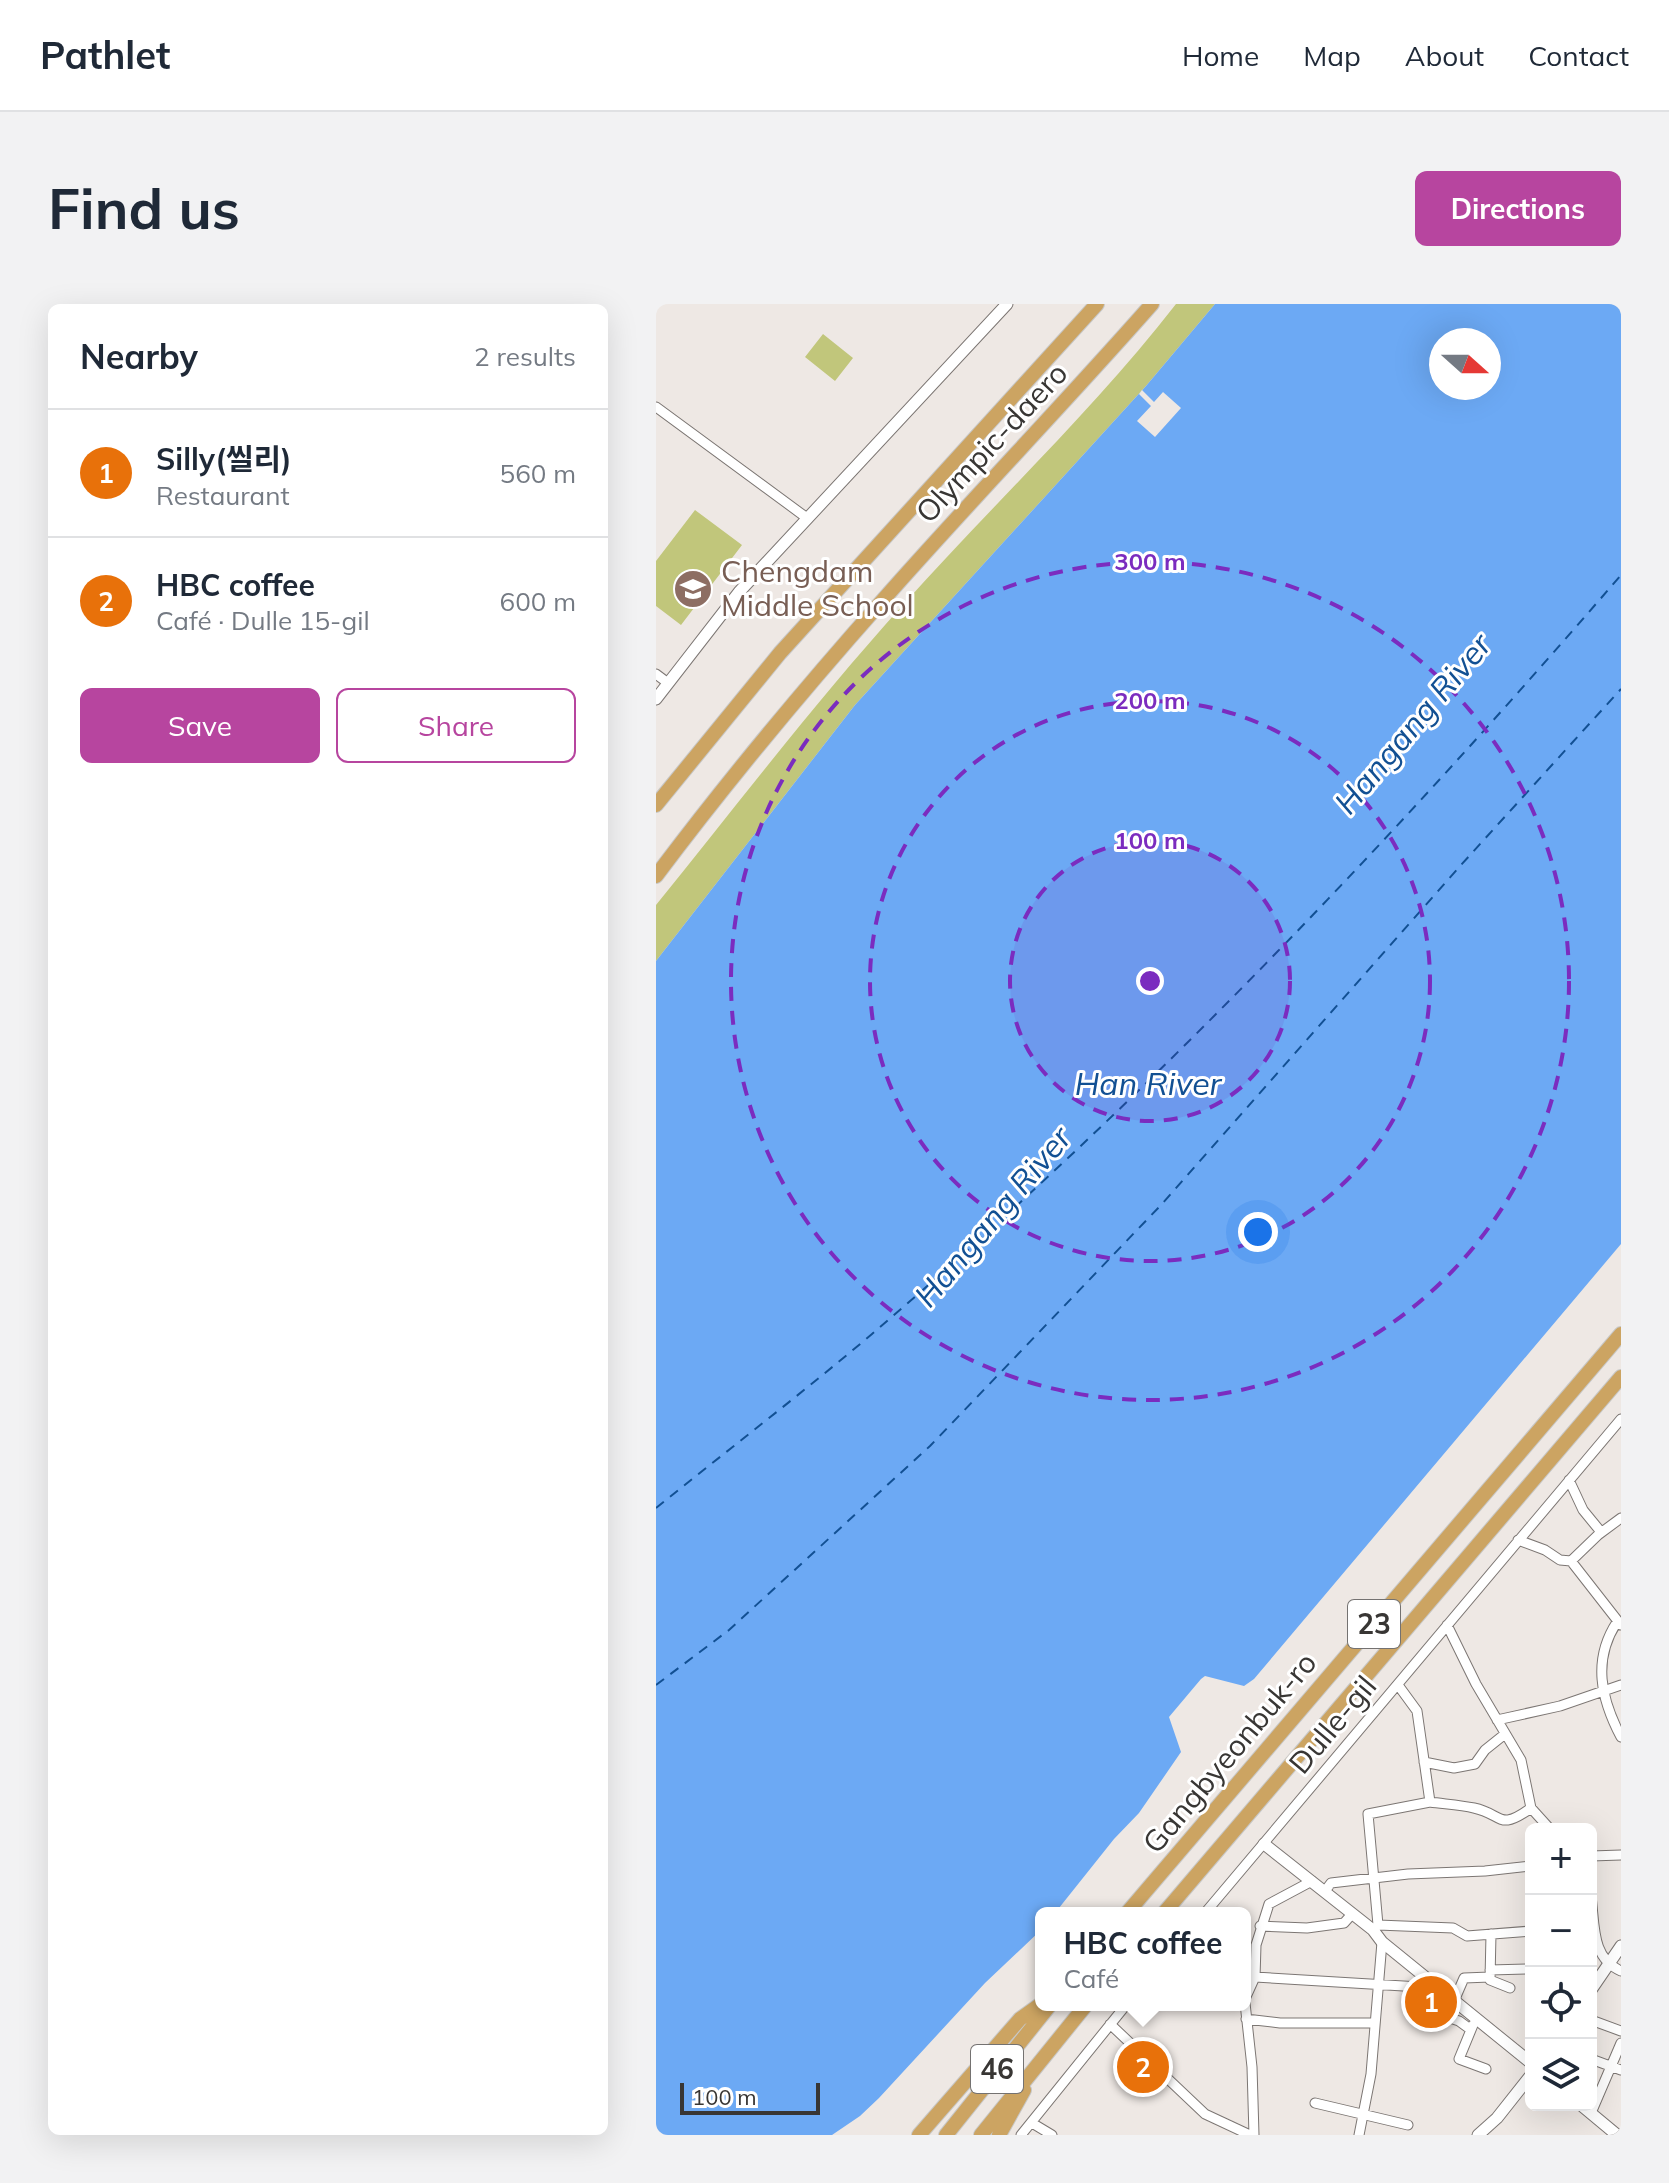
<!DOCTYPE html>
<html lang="en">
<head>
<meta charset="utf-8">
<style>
  body { margin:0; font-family:Mulish,"Noto Sans KR",sans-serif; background:#f2f2f3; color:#1f2937 }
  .controls { position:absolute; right:24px; bottom:24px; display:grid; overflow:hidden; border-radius:12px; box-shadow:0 8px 32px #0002 }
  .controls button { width:72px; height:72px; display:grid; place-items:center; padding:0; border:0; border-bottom:2px solid #e0e1e3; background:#fff; color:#1f2937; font:40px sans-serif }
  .compass { position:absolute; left:773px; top:24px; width:72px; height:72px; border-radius:50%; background:#fff; box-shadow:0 8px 32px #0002; rotate:111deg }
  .scale { position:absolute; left:24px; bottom:20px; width:140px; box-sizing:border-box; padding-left:8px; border:4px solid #383634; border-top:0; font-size:22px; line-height:28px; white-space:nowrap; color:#383634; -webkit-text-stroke:6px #fff; paint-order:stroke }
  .you { position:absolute; left:602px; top:928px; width:28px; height:28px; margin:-20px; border:6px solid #fff; border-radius:50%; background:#1a73e8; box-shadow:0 0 0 12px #1a73e833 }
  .badge { display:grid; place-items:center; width:52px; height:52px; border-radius:50%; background:#b7459f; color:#fff; font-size:26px; font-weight:700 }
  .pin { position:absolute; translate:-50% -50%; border:4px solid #fff; box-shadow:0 2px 8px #0006 }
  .popup { position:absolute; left:379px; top:1603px; width:216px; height:104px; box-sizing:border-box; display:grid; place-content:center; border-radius:12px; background:#fff; filter:drop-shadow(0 2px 6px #0005); font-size:26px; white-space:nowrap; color:#747a83 }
  .popup b { font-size:30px; color:#1f2937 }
  .popup::after { content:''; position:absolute; left:50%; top:100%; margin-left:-16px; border:16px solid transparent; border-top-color:#fff }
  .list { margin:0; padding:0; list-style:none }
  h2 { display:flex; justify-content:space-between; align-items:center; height:104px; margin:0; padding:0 32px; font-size:34px }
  h2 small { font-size:26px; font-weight:400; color:#747a83 }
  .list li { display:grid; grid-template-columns:52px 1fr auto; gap:24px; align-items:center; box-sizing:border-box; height:128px; padding:0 32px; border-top:2px solid #e0e1e3 }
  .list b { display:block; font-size:30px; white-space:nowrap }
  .list p { margin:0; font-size:26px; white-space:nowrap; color:#747a83 }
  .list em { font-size:26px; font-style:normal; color:#747a83 }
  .actions { display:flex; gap:16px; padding:24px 32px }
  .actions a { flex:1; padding:18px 0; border:2px solid #b7459f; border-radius:12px; text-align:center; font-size:28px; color:#b7459f }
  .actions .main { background:#b7459f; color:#fff }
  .icon { flex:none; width:44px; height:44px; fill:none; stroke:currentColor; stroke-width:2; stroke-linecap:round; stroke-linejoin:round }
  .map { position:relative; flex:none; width:965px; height:1831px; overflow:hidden; border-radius:12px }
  header { display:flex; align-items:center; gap:48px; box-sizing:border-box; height:112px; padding:0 40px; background:#fff; border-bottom:2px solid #e0e1e3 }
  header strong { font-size:38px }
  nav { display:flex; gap:44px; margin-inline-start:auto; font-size:28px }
  .intro { display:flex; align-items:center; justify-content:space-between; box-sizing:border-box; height:192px; padding:0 48px }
  h1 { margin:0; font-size:56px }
  .button { padding:20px 36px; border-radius:12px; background:#b7459f; color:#fff; font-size:28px; font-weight:700 }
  main { display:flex; gap:48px; padding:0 48px }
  aside { flex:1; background:#fff; border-radius:12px; box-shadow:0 8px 32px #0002 }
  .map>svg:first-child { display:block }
</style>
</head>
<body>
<header>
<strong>Pathlet</strong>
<nav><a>Home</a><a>Map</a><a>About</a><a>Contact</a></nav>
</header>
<div class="intro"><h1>Find us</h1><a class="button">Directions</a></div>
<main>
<aside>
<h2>Nearby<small>2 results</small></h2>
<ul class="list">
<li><span class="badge" style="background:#e8710a">1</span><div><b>Silly(씰리)</b><p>Restaurant</p></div><em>560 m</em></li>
<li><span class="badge" style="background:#e8710a">2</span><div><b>HBC coffee</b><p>Café · Dulle 15-gil</p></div><em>600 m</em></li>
</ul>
<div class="actions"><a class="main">Save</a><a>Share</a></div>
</aside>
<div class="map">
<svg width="965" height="1831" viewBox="0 0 965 1831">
  <rect width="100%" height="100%" fill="#eee8e4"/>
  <path fill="#c1c67b" d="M520,0H559L490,82L199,401L0,657V601C81,501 160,397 247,301C337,200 437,107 520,0Z
    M167,30L197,54L179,77L149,53Z
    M39,206L86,241L25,321L0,302V257Z"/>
  <path fill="#6ca9f4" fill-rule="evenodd" d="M559,0H965V940L598,1375L588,1382L549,1372L545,1375L513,1413L525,1448L483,1509L458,1535L399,1609H385V1626L329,1679L223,1794L204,1812L176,1831H0V657L199,401L490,82ZM785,36H833V84H785Z"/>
  <path fill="#eee8e4" d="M486,86L498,98L507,88L525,104L499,133L481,117L495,102L483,90Z"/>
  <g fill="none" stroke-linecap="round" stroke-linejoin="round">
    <path stroke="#125093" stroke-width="2" stroke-dasharray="10 8" stroke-linecap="butt" d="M0,1204C72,1146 145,1090 216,1030C486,799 733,540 965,271
      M0,1381L73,1326L274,1142L505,901L805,561L965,385"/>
    <defs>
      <path id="minor" d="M0,103L151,214
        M0,370L12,379
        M913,1176L927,1206L945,1228
        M862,1236L889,1246L904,1256L915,1257L965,1321
        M915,1257L942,1231L965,1214
        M961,1318C936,1356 945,1395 965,1433
        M791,1321L820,1380L865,1456L875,1504L894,1525
        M841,1416L904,1402L965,1381
        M768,1458L798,1464L819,1460L829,1446L849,1430
        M774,1498C788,1500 804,1501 818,1504C847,1510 842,1528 875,1504
        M935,1552L965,1551
        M669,1587L675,1579L752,1570L829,1567L875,1562
        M935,1592C939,1621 935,1654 965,1667
        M549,1609L965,1115
        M722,1621L712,1510L774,1498L761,1407L742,1381
        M604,1622L651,1624L688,1619L696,1610
        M719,1624L722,1621L797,1624L811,1632L875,1627
        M835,1630L834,1676L854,1684
        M834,1666L875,1665
        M599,1673L764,1683L771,1675
        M764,1683L770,1706L803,1717L814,1725
        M589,1695L599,1673L600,1641L613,1600L656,1577
        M798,1697L808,1674L834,1673
        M589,1699L596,1763L598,1831
        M590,1715L624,1719H719
        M935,1716L965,1727
        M454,1720L549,1810L594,1831
        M817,1721L803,1755L830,1765
        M935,1755L965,1766
        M659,1799L752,1821
        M935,1809L965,1739
        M376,1819L396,1831
        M365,1831L470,1701
        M703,1831L715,1770L726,1638"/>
      <path id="tertiary" d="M0,395L83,288L351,0
        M608,1540L717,1626L726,1638L875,1759
        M935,1686L965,1642
        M925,1801L961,1831
        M822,1831L841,1814L875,1771"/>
      <path id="trunk" d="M0,501L124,349L441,0
        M0,572C72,476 148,385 227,296C315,196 408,100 496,0
        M471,1609L965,1030
        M508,1609L965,1073
        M263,1831L364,1715L385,1700
        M290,1831L394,1701
        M325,1831L430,1701
        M343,1831L368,1786"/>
    </defs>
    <use href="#minor" stroke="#7c7673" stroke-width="11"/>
    <use href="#tertiary" stroke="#7c7673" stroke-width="13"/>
    <use href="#trunk" stroke="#c7c7c6" stroke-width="16"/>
    <use href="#minor" stroke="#fff" stroke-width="9"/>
    <use href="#tertiary" stroke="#fff" stroke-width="11"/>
    <use href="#trunk" stroke="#cca462" stroke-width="14"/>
  </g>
  <circle cx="494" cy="677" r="140" fill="#7b2cbf" fill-opacity=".12"/>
  <g fill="none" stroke="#7b2cbf" stroke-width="4" stroke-dasharray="14 10">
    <circle cx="494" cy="677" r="140"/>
    <circle cx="494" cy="677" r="280"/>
    <circle cx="494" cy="677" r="419"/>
  </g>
  <defs>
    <symbol id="school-disc" viewBox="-11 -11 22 22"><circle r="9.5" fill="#8d6e63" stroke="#fff"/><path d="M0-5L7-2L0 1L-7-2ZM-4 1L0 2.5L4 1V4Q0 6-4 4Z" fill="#fff"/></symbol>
  </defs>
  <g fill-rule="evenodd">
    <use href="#school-disc" x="15" y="263" width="44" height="44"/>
  </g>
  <g text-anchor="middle" stroke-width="6" stroke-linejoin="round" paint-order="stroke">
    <g fill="#fff" stroke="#747271" stroke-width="2">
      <rect x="692" y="1296" width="52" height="48" rx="6"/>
      <rect x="315" y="1741" width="52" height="48" rx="6"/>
    </g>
    <g font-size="28" font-weight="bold" fill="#383634">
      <text x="718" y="1330">23</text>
      <text x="341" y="1775">46</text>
    </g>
    <g font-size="30" fill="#383634" stroke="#fff">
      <text transform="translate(336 139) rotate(-47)" y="10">Olympic-daero</text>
      <text transform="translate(677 1421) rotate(-50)" y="10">Dulle-gil</text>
      <text transform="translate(574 1449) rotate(-50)" y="10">Gangbyeonbuk-ro</text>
    </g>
    <g font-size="30" fill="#785e54" stroke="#fff" text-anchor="start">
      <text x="65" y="278">Chengdam<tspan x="65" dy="34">Middle School</tspan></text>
    </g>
    <g font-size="32" font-style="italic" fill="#125093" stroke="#fff">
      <text transform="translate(757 420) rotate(-50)" y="11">Hangang River</text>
      <text x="492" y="791">Han River</text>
      <text transform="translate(337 913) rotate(-50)" y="11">Hangang River</text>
    </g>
  </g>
  <circle cx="494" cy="677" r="12" fill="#7b2cbf" stroke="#fff" stroke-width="4"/>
  <g font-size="24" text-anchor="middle" font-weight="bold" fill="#7b2cbf" stroke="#fff" stroke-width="6" stroke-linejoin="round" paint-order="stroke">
    <text x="494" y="266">300 m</text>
    <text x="494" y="405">200 m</text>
    <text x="494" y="545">100 m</text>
  </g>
</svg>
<div class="controls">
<button>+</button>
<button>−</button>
<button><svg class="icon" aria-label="locate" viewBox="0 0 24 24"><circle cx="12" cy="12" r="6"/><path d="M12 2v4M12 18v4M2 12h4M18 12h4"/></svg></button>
<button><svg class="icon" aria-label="layers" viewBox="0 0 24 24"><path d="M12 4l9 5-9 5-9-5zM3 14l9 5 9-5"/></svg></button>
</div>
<svg class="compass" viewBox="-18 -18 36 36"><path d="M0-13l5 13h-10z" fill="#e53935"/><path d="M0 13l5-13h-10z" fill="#747a83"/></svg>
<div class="scale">100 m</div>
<div class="you"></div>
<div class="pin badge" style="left:775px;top:1698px;background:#e8710a">1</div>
<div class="pin badge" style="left:487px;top:1763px;background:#e8710a">2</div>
<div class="popup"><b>HBC coffee</b>Café</div>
</div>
</main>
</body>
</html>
